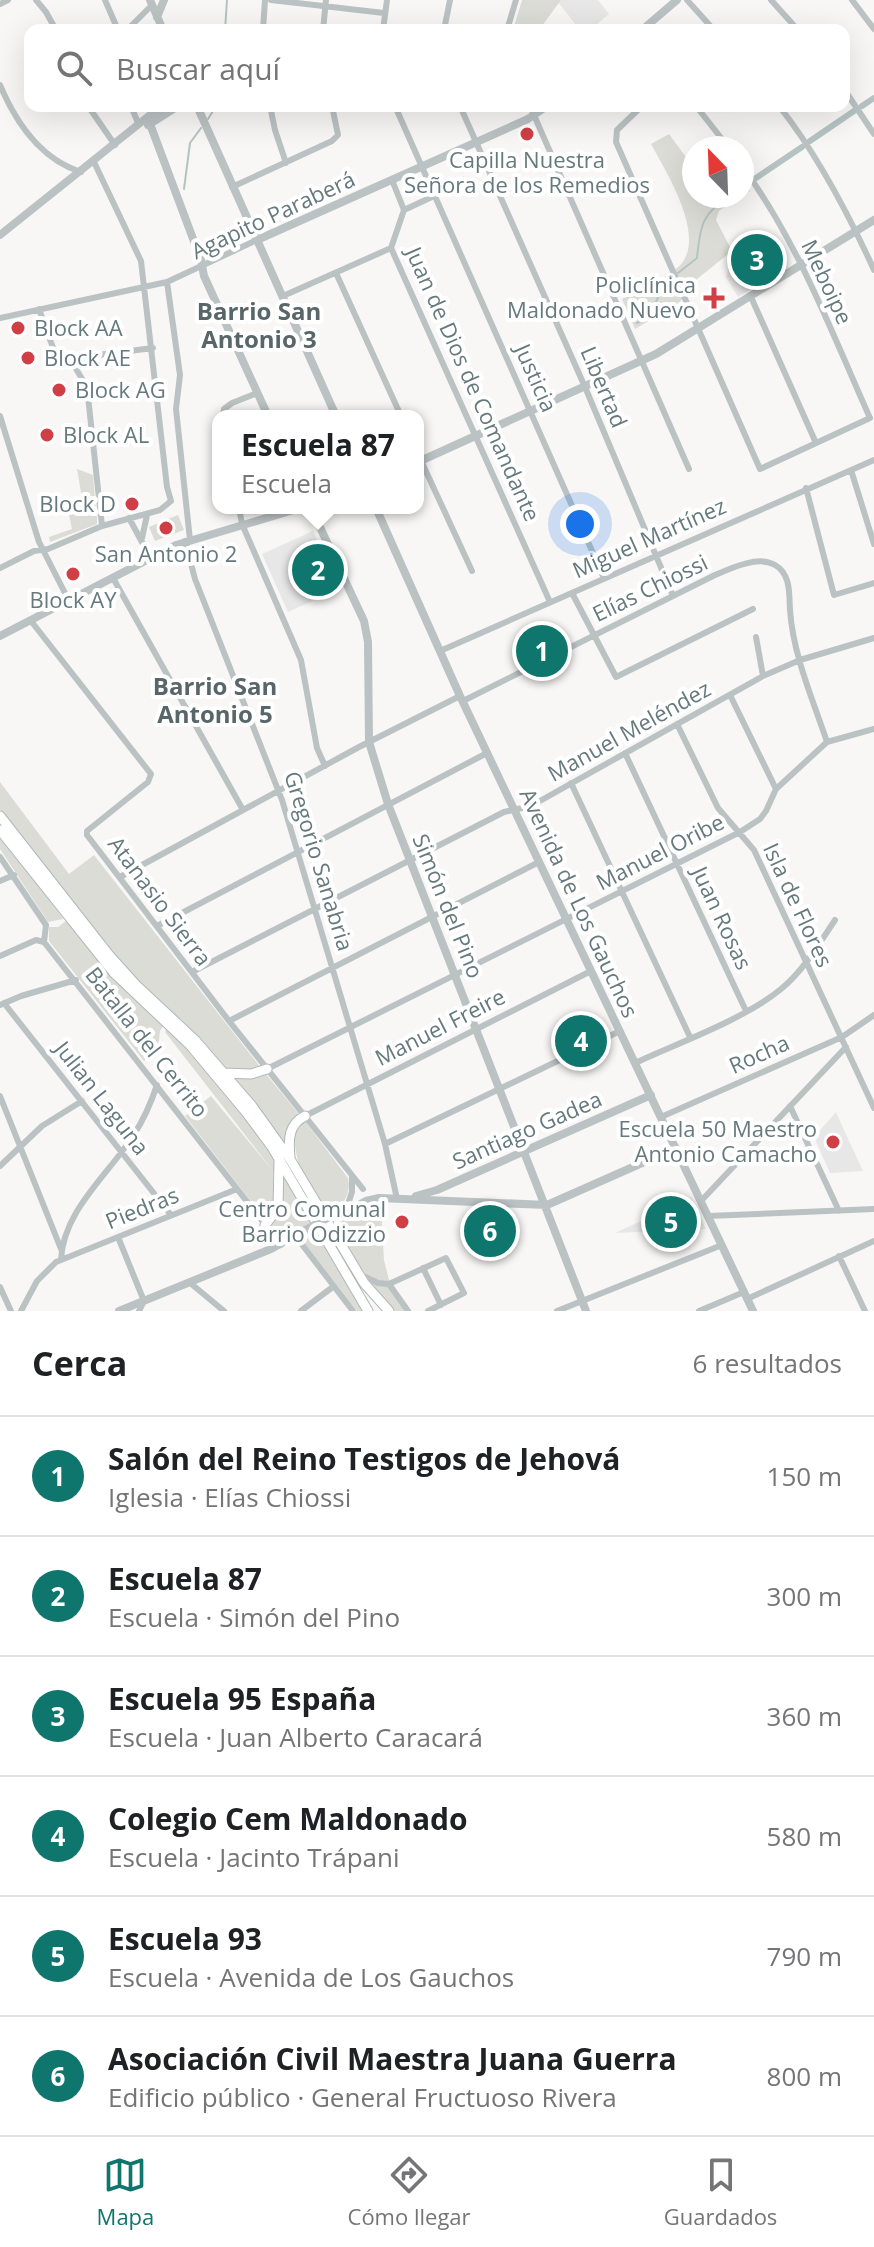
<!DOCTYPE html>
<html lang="es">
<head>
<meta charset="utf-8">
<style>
  body { margin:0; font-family:"Open Sans",sans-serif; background:#f6f6f6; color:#202124 }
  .compass { position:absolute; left:682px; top:136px; width:72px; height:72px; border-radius:50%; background:#fff; box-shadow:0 8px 32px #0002; rotate:337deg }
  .you { position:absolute; left:580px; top:524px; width:28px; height:28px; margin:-20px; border:6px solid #fff; border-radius:50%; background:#1a73e8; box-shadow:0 0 0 12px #1a73e833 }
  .badge { display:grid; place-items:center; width:52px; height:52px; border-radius:50%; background:#0f766e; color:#fff; font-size:26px; font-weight:700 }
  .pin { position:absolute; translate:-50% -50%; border:4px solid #fff; box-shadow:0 2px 8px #0006 }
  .popup { position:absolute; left:212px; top:410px; width:212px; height:104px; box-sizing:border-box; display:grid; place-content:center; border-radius:16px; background:#fff; filter:drop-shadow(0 2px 6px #0005); font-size:26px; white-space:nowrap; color:#757577 }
  .popup b { font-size:30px; color:#202124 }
  .popup::after { content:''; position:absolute; left:50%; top:100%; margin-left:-16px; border:16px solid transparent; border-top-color:#fff }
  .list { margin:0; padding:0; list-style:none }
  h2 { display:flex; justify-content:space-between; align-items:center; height:104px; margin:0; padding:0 32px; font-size:34px }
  h2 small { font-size:26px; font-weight:400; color:#757577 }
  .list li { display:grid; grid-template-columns:52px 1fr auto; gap:24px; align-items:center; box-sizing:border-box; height:120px; padding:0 32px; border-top:2px solid #e0e0e0 }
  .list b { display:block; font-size:30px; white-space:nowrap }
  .list p { margin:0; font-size:26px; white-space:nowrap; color:#757577 }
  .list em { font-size:26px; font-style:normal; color:#757577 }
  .icon { flex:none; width:44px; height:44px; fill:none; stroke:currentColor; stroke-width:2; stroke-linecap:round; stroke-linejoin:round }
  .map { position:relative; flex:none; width:874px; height:1311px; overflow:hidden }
  .search { position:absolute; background:#fff; box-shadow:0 8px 32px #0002; left:24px; right:24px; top:24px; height:88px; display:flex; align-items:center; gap:20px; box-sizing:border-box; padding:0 28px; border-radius:16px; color:#757577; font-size:30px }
  .sheet { height:824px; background:#fff }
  nav { display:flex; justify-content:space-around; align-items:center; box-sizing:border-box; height:112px; border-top:2px solid #e0e0e0; background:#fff; font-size:22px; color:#757577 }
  nav a { display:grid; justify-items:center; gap:4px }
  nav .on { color:#0f766e }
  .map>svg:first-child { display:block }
</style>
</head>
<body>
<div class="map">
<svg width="874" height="1311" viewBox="0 0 874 1311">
  <rect width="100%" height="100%" fill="#f8f7f6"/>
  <path fill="#e6e7e6" d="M561,0H598L609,14L590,30H580L558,2Z
    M764,234L770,245L774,243L788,267L738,297L726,277L733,253Z
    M313,531L339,589L288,612L262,554Z
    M836,1112L844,1130L863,1171L830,1173L814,1137Z
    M691,1198L706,1229L615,1233Z"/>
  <path fill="#dadcd5" d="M522,0H561L539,30H513Z
    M669,134L694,168V196H742L743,178L750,191L719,211L716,220L732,251L697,279L679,303L635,329L622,299C639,290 661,282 676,269C711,242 666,172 651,144Z
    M77,469L93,475L96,510L83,504Z
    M80,513L97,516V524L50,542L49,537L72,529L69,515Z
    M178,515L184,530L155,541L149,527Z
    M0,782L69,874L94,855L261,1068L257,1071L226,1069L126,968L0,810Z
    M0,835L62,917L63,919L48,922L0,849Z
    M66,921L107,970L164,1024L160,1031L158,1050L144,1061L49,941V927H58Z
    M167,1028L226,1092L275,1158L277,1176L165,1032Z
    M266,1074L298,1113L286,1147L233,1078H253Z
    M211,1096L273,1171V1206L267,1216L259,1212L185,1116Z
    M304,1120L348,1178C351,1191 346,1203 334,1210L326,1206L322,1207L299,1167L293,1137Z
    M283,1173L313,1221L283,1237L271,1225L280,1213Z
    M363,1209L381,1210L384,1260L389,1280L411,1311H394C375,1291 338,1251 340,1222Z
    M309,1237L327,1247L364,1311H357L303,1241Z"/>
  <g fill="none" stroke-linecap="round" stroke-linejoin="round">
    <path stroke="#b5c3c3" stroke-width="2" d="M225,30L227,0
      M208,119L216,106
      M742,188L748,183
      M184,189L190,143L201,128
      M678,273L697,258C700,226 702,213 730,196
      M637,323C655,314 658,291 671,276"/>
    <path stroke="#b5c3c3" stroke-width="6" d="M862,106L874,98
      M810,141L854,111
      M756,178L802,147"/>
    <defs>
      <path id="secondary" d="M0,816L109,955L136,985L195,1040L252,1106L290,1159L364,1283L389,1311
        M0,830L114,973L190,1045L246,1112L272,1147L368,1311
        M225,1073L251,1074L267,1069
        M290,1156C288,1139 289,1124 305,1116
        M265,1225L278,1208L279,1161"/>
    </defs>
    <use href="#secondary" stroke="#b0b8ba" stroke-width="11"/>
    <path stroke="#bbc2c3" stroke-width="6" d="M36,0L46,12L56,30
      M105,0L118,30
      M271,0L384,13
      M687,0L714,30
      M771,0L798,30
      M852,0L874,29
      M0,4L8,0
      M127,30L152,5
      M263,30L265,0
      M323,30L326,0
      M383,30L387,0
      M444,30L450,0
      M507,30L516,0
      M0,85C16,123 40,159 81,172
      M844,89L874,134
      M88,106L115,145
      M131,106L138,123
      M270,106L275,130L286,163
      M395,106L604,578
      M460,106L585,387L673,596
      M530,106L689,469
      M642,106L617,130L616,142L760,469L870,418C832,333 798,242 742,166
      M696,106L729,148
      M779,106C818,155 848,213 874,270
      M392,180L404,210
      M232,187L332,141L338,135L332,106
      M434,196L404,210L391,248L550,602
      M336,273L401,416
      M167,282L180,375L176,409L190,540
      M283,296L391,248
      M751,297L816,443
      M39,309L56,356L61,362L73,364L90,356L153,348
      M0,318L167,282L257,240
      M73,364L87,387L102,526
      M0,416L39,542L69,601
      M223,416L224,409L232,403L257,393
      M418,454L472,571
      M851,470L874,544
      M806,488L834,595L874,583
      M239,508L242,524L301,660L317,748L325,766
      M129,518L150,557
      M142,538L147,515
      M185,541L195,579L282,800L385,1144L397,1199
      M0,568L34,551L48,549L102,526L160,510L171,501L167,487L141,261L94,162
      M113,578L243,810
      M572,593L616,677L753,609
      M31,621L151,774L148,782L87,831V835L229,1021L363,1189
      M756,637L763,676
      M440,651L874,460
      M730,695L776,789
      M463,701L715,575C731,568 759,555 775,565C791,574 789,594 790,610C793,655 813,700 827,742
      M677,724L718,808L754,850L874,1108
      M625,753L746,1011
      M571,783L690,1037
      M0,857L46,925L44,942
      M120,877L359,747L460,696
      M0,881L14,875
      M157,926L487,753
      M44,942L281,1245
      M0,956L36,940L44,942
      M192,972L504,812L531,806L763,676L800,660L874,638
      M4,1003L171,1215
      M0,1005L21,996L76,980
      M229,1021L539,862
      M635,1063C678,1043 745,1019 781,989C803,971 819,944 835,920
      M267,1069L740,832L760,819L766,811L776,789L827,742L874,729
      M0,1096L61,1249
      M790,1106L839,1211
      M305,1116L591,971
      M661,1117L842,1037L874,1015
      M385,1144L620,1031
      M0,1166L42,1126L82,1101
      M701,1201L846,1047
      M347,1207L352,1192V1176
      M708,1216L874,1209
      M118,1237L144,1301L139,1311
      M297,1238L353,1311
      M839,1256L865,1311
      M61,1260C63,1211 108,1175 133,1136C143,1121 151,1103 157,1085
      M423,1268L441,1305
      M359,1274L378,1283L389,1284L446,1258L464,1293L428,1311
      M189,1282L224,1311
      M389,1284L408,1311
      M0,1287L11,1311
      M747,1299L874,1241
      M21,1311L37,1281L56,1262L237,1189
      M301,1311L334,1286
      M557,1311L722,1245
      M699,1311L744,1292"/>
    <path stroke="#bbc2c3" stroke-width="8" d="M150,0L163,30
      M157,17L164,0
      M642,30L677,0
      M197,106L336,416
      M160,108L150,124L201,260L204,276L268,416
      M148,125L178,106
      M0,235L155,111
      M257,240L528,119L547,106
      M418,462L656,354L874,220
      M311,508L364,621L368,642L369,742L388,804L586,1311
      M376,508L460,696L753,1311
      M0,636L176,545L300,508
      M416,1196L437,1190L651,1095
      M341,1215L366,1201L379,1198L547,1205L676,1148
      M119,1311L271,1249L303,1231"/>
    <use href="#secondary" stroke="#fff" stroke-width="9"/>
    <path stroke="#bbc2c3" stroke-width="8" d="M303,1231L339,1212"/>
  </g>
  <g fill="#cf3f45" stroke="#fff" stroke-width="3">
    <circle cx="527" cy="134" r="8"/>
    <path d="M710 286h8v8h8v8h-8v8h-8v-8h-8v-8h8z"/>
    <circle cx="18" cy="328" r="8"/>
    <circle cx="28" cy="358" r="8"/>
    <circle cx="59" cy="390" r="8"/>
    <circle cx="47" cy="435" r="8"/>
    <circle cx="132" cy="504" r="8"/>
    <circle cx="166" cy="528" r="8"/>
    <circle cx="73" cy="574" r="8"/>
    <circle cx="833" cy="1142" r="8"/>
    <circle cx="402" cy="1222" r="8"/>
  </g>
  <g text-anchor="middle" stroke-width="8" stroke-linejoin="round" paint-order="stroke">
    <g font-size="22" fill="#667a7d" stroke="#fff" text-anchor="end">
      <text x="527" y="168" text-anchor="middle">Capilla Nuestra<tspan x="527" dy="25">Señora de los Remedios</tspan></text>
      <text x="696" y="293">Policlínica<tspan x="696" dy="25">Maldonado Nuevo</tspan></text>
      <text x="34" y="336" text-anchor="start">Block AA</text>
      <text x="44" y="366" text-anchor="start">Block AE</text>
      <text x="75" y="398" text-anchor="start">Block AG</text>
      <text x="63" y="443" text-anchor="start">Block AL</text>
      <text x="116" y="512">Block D</text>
      <text x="166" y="562" text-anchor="middle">San Antonio 2</text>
      <text x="73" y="608" text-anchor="middle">Block AY</text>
      <text x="817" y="1137">Escuela 50 Maestro<tspan x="817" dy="25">Antonio Camacho</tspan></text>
      <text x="386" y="1217">Centro Comunal<tspan x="386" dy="25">Barrio Odizzio</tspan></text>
    </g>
    <g font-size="22" fill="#667a7d" stroke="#fff">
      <text transform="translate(273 215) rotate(-25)" y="8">Agapito Paraberá</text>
      <text transform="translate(827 282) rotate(65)" y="8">Meboipe</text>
      <text transform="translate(536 378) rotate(66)" y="8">Justicia</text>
      <text transform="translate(473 384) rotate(66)" y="8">Juan de Dios de Comandante</text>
      <text transform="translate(604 387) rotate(67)" y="8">Libertad</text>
      <text transform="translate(649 538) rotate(-24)" y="8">Miguel Martínez</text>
      <text transform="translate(650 588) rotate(-26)" y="8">Elías Chiossi</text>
      <text transform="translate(629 731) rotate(-29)" y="8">Manuel Meléndez</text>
      <text transform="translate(660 852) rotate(-27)" y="8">Manuel Oribe</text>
      <text transform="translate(319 861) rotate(73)" y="8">Gregorio Sanabria</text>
      <text transform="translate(160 901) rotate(53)" y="8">Atanasio Sierra</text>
      <text transform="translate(579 903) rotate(65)" y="8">Avenida de Los Gauchos</text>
      <text transform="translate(798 905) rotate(65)" y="8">Isla de Flores</text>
      <text transform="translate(448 906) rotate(68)" y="8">Simón del Pino</text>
      <text transform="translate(722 918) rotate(65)" y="8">Juan Rosas</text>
      <text transform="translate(440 1027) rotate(-27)" y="8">Manuel Freire</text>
      <text transform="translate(147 1042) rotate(52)" y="8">Batalla del Cerrito</text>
      <text transform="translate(759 1054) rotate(-24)" y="8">Rocha</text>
      <text transform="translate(102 1098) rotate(52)" y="8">Julian Laguna</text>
      <text transform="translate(527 1130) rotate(-24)" y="8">Santiago Gadea</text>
      <text transform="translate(142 1208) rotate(-22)" y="8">Piedras</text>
    </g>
    <g font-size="24" font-weight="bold" fill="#586669" stroke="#fff">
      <text x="259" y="320">Barrio San<tspan x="259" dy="28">Antonio 3</tspan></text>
      <text x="215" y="695">Barrio San<tspan x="215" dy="28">Antonio 5</tspan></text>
    </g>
  </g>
</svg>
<svg class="compass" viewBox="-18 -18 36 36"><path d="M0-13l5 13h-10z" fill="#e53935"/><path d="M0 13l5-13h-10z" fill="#757577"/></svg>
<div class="you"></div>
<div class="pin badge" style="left:542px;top:651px">1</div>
<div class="pin badge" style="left:318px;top:570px">2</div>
<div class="popup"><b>Escuela 87</b>Escuela</div>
<div class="pin badge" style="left:757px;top:260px">3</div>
<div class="pin badge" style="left:581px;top:1041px">4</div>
<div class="pin badge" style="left:671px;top:1222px">5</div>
<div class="pin badge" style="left:490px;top:1231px">6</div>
<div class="search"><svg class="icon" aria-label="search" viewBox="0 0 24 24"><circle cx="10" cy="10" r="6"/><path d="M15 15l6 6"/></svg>Buscar aquí</div>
</div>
<section class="sheet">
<h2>Cerca<small>6 resultados</small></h2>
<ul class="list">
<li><span class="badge">1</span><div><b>Salón del Reino Testigos de Jehová</b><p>Iglesia · Elías Chiossi</p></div><em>150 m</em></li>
<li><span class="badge">2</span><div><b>Escuela 87</b><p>Escuela · Simón del Pino</p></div><em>300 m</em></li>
<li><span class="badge">3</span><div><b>Escuela 95 España</b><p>Escuela · Juan Alberto Caracará</p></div><em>360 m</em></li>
<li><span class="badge">4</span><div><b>Colegio Cem Maldonado</b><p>Escuela · Jacinto Trápani</p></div><em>580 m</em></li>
<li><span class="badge">5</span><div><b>Escuela 93</b><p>Escuela · Avenida de Los Gauchos</p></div><em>790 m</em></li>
<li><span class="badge">6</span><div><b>Asociación Civil Maestra Juana Guerra</b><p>Edificio público · General Fructuoso Rivera</p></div><em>800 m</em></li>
</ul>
</section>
<nav>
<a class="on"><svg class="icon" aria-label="map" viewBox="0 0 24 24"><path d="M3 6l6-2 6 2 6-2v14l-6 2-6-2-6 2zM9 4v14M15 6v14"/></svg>Mapa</a>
<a><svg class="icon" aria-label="directions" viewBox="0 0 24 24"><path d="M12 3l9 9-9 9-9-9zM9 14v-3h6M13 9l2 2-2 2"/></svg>Cómo llegar</a>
<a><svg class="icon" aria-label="saved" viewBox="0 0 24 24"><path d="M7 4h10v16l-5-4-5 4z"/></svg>Guardados</a>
</nav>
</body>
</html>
